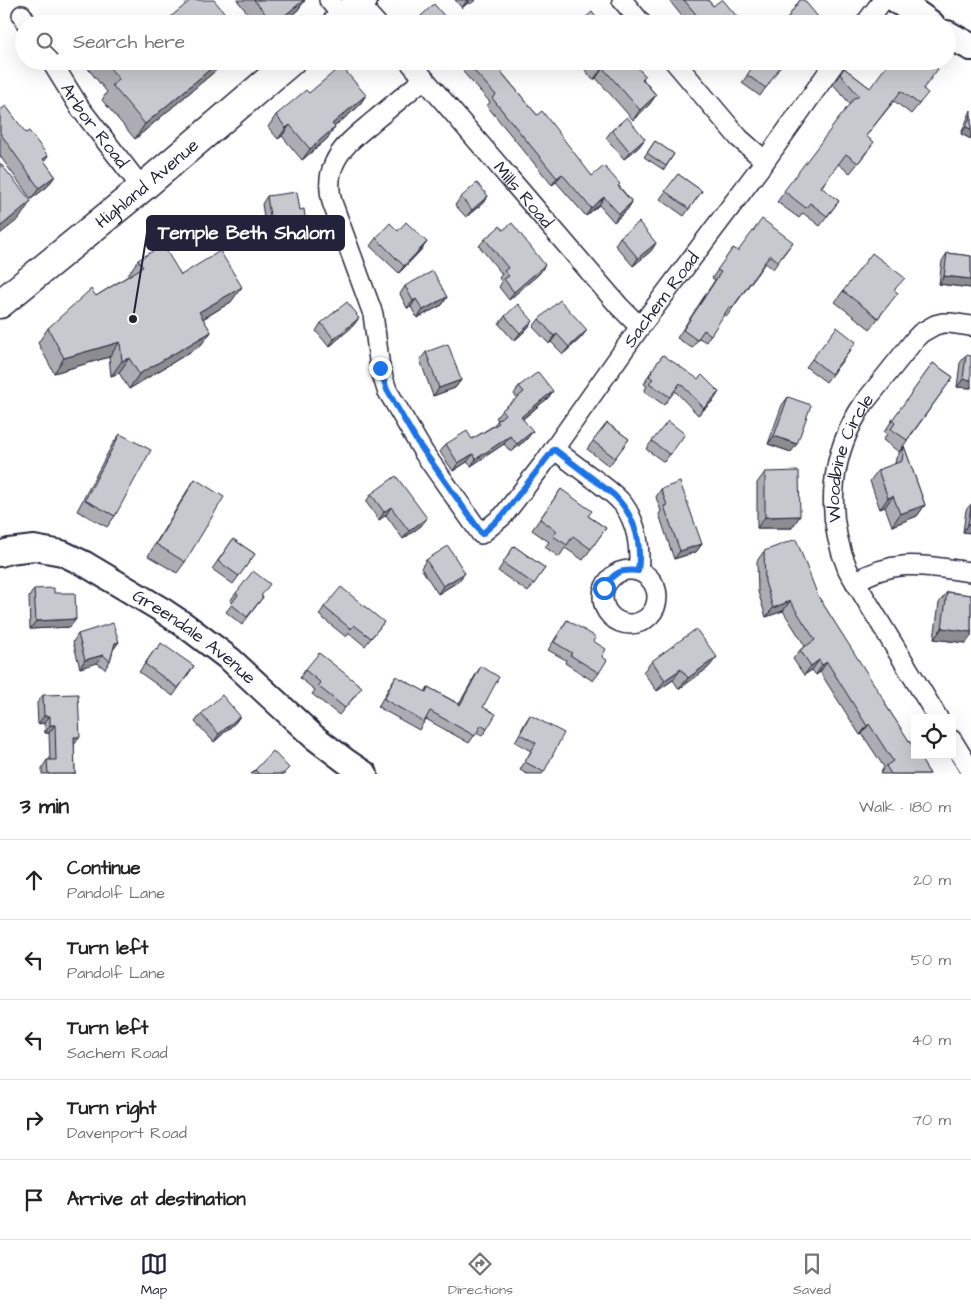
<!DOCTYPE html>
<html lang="en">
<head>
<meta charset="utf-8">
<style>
  body { margin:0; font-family:"Architects Daughter",sans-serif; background:#f2f2f2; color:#222 }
  .controls { position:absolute; right:15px; bottom:15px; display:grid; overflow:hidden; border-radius:0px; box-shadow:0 5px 20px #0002 }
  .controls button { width:45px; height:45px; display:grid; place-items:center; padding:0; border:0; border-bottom:1px solid #e0e0e0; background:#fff; color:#222; font:25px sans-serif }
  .stop { position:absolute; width:15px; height:15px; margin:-11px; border:4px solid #1a73e8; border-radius:50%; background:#fff }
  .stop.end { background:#1a73e8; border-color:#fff; box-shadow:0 1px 5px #0008 }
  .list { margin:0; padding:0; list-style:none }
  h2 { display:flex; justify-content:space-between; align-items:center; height:65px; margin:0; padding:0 20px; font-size:21px }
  h2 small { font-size:16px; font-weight:400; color:#767676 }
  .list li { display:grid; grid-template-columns:32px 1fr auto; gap:15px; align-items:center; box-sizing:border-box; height:80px; padding:0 20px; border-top:1px solid #e0e0e0 }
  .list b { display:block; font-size:19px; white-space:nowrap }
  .list p { margin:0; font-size:16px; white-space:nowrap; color:#767676 }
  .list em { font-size:16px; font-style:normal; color:#767676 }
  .icon { flex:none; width:28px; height:28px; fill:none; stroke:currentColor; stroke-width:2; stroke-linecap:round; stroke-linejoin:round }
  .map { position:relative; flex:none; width:971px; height:774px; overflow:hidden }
  .search { position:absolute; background:#fff; box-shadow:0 5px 20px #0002; left:15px; right:15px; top:15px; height:55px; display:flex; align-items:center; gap:12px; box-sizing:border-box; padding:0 18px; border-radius:28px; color:#767676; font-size:19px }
  .sheet { height:465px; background:#fff }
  nav { display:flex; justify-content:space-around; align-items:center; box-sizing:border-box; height:70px; border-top:1px solid #e0e0e0; background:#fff; font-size:14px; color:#767676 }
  nav a { display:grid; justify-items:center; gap:2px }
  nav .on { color:#22223b }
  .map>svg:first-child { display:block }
</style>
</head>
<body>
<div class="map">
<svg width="971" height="774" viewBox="0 0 971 774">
  <rect width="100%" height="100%" fill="#fff"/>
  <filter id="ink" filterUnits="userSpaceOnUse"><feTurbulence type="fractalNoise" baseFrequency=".02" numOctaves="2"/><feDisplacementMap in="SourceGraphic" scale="10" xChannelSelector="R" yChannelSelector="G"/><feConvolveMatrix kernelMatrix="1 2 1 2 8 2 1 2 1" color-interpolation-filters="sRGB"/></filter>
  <g filter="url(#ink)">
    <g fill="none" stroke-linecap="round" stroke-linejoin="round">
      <defs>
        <g id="minor">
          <path d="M329,0L343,17"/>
          <path d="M622,0L642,24"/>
          <path d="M359,4L377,24"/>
          <path d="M22,15L27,24"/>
          <path d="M865,24L883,0"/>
          <path id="s1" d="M51,61L80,108L142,188"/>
          <path id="s2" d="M409,61L619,306L640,327"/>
          <path d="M674,61L739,138L765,161"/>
          <path id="s3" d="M424,79C408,92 392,106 376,119C361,132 342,145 334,164C328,177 329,190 332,202L373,314L380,368L387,390L424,453L481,534L503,516L544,463L640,327L765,161L836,61"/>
          <path d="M554,449C567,459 580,469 594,479C604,487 615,494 623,504C637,523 641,548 638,571"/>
          <circle cx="630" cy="597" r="27"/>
          <path d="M855,582C897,557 926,566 971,572"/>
          <path id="s4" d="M938,718L848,570C824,514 830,453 864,403L916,338L921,333L935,325L943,323H950L971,326"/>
          <path d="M952,740L971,771"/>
        </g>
        <g id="tertiary">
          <path id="s5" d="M0,554L9,551L34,548L62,553L85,564L162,610L186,626L231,660L314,737L347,762L365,774"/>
        </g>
        <path id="secondary" d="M897,0L931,24
          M947,34L971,47"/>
        <g id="primary">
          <path d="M336,24L363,0"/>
          <path id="s6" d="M0,304L142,188L291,61"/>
        </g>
      </defs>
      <use href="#minor" stroke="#22223b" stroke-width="22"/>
      <use href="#tertiary" stroke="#22223b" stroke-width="28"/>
      <use href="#secondary" stroke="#22223b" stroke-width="30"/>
      <use href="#primary" stroke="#22223b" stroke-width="31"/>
      <use href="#minor" stroke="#fff" stroke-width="19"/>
      <use href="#tertiary" stroke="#fff" stroke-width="24"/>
      <use href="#secondary" stroke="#fff" stroke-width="26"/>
      <use href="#primary" stroke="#fff" stroke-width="28"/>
    </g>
    <path fill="#acacb2" stroke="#22223b" d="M237,0H305L298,10L280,24H256Z
      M455,0H476L470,4L469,2L462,8Z
      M669,0H708L713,6L743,24H688Z
      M800,0L815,24H784Z
      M421,16L451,24H416Z
      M88,61H227L135,139L102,100L107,92L85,65Z
      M472,61H506L498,68L537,115L592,176L619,186L632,202L627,210L614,222L599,205L586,216L556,182L552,185L487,106L490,102L463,72L468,64Z
      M578,61H632L645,76L643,79L656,95L649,105L633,120L596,78L593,80Z
      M757,61H784L760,96L742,83Z
      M844,68L870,88L924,89L920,103L911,114L894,101L866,136L867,152L850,173L838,164L821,188L839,201L820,226L803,213L799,218L777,202L850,104L833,84Z
      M309,93L366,95L358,107L334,127L327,139L302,160L282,136L278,139L268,127L276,115Z
      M0,110L26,133L48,156L44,161L55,176L47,187L31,199L0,156Z
      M971,110V139L961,134Z
      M612,130L639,147L624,159L606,138Z
      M655,141L674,154L664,170L644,157Z
      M678,174L702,191L684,216L660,199Z
      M267,196L300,210V231L267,237L262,204Z
      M488,196L483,203L466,217L455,205L461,197Z
      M398,231L427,242L421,250L399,273L370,246L376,238Z
      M620,237L656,243L651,251L633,266L615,245Z
      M485,239L540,273L509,300L499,287L502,282L499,278L502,274L479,246Z
      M793,242L773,269L765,263L727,316L724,314L706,342L699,338L692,348L677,338L715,280L712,278L733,248L738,251Z
      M947,253L971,256V288L939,284L942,261Z
      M138,260L181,275L231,302L203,319L211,332L200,346L129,389L119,373L111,376L109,357L54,373L38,343L48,328L96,296L128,276V275Z
      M405,286L447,297L442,305L417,318L411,307L407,308L400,294Z
      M843,291H895L889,304L870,329L835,302Z
      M356,315L353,326L329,347L316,331L321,323Z
      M505,316L527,329L514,341L499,324Z
      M539,319L581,338L563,354L551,342L549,344L533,327Z
      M851,350L826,382L806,367L812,359Z
      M426,352L461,380L455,388L433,396L420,360Z
      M663,355L714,400L698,415L675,391L664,405L644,391L647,386L644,384L647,379H646Z
      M966,355L971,388L957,387L960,363Z
      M933,363L953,377L899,452L883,440L887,434L884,432Z
      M519,386L553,391L548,398L523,419L527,439L511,452L504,444L471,466L467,462L453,471L440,452L446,444L472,439L493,426L498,420L496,418L502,410L517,398L514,394Z
      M788,397L791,452L768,444L782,405Z
      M607,423L629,439L609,466L587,449Z
      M120,434L115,516L107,527L77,511L112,445Z
      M685,434L664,462L646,449L652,441Z
      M904,446L925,505L917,516L892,526L885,507L880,509L870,481L878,470L895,464L896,458Z
      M765,472L792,528H757V483Z
      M195,479L185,562L177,573L148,556L187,491Z
      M561,489L588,516L606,528L583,560L565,548L559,557L545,547L549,542L532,530Z
      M661,489L702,544L696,552L674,559L659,514L661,511L656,497Z
      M371,494L427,518L421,526L403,539L386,515L379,520L366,502Z
      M971,504V533L963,532L966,510Z
      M233,539L255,554L233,584L212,569Z
      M514,546L545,568L528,592L498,571Z
      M764,551L818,596L885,704L930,774H880L884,767L862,734L860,735L820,672L816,675L812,670L804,675L793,659L800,650L805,646L783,611L766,617L758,592L757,561Z
      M426,560L459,581L438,594L421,568Z
      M34,589L54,593L76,619L70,627L30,629L29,597Z
      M947,592L971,595V636L966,643L934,639L939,603Z
      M236,593L261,596L263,597L242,625L226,612L233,603L230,601Z
      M324,607L384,622L365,646L349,633L346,637L319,615Z
      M567,620L593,641L602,657L599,673L593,681L565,663L566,660L548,650Z
      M78,634L113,650L110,661L105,669L97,663L80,668L73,642Z
      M155,649L194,666L173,696L139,672Z
      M717,657L708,668L679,689L673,680L657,691L643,672L652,661Z
      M481,666L483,707L487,729L482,736L476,733L469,743L426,719L419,730L378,707L391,684L396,676L425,692L428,687L459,704L476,674Z
      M305,670L356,695L339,715L312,694L315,690L300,678Z
      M43,695L74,745L75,774H42V768L47,760H50L49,733H45L44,723L38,724L37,703Z
      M201,714L240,716L235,723L214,742L195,722Z
      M530,715L544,772L542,774H527L520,770L531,751L515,742L525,723Z
      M255,770L285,774H251Z"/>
    <path fill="#8c8c91" stroke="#22223b" d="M304,0H305L298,10L280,24H274Z
      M467,0H470L462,8Z
      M220,61H227L135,139L145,124Z
      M503,61H506L491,74L497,67Z
      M603,68L596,78L593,80L601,70Z
      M366,95L358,107L324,135L332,124Z
      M656,95L649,105L633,120L640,110Z
      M290,125L282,136L278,139L286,128Z
      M335,127L327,139L302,160L310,149Z
      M966,127L971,129V139L961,134Z
      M645,139L639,147L624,159L630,152Z
      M562,174L556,182L552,185L557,178Z
      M55,176L47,187L31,199L39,188Z
      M488,196L483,203L466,217L472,210Z
      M604,197L599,205L586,216L591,208Z
      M31,201L19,219L0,234V227Z
      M632,202L627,210L614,222L619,214Z
      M306,224L300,231L267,237L272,229Z
      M427,242L421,250L399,273L404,266Z
      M656,243L651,251L633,266L638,258Z
      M545,265L540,273L509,300L514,292Z
      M944,276L971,279V288L939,284Z
      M242,287L231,302L189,327L199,312Z
      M447,297L442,305L417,318L423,310Z
      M416,299L411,307L407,308L413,301Z
      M359,318L353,326L329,347L334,339Z
      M533,321L527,329L514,341L520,333Z
      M587,330L581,338L563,354L569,347Z
      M211,332L200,346L129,389L139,374Z
      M557,334L551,342L549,344L554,336Z
      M120,342L109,357L54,373L64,358Z
      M129,358L119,373L111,376L122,361Z
      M963,379L971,380V388L957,387Z
      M461,380L455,388L433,396L439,388Z
      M553,391L548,398L515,425L521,417Z
      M719,392L714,400L698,415L704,408Z
      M533,431L527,439L511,452L517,444Z
      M510,436L504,444L471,466L476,459Z
      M774,436L797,444L791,452L768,444Z
      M473,454L467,462L453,471L458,463Z
      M893,496L885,507L880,509L888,498Z
      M925,505L917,516L892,526L900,514Z
      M391,507L386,515L379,520L384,512Z
      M800,516L792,528H757L765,517Z
      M427,518L421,526L403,539L409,531Z
      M968,524H971V533L963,532Z
      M702,544L696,552L674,559L680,551Z
      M465,573L459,581L438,594L443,586Z
      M790,601L783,611L766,617L773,608Z
      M76,619L70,627L30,629L36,621Z
      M942,628L971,629V636L966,643L934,639Z
      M119,642L113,650L115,643Z
      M103,655L97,663L80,668L85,660Z
      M717,657L708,668L679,689L688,678Z
      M819,660L812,670L804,675L811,666Z
      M827,662L820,672L816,675L822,665Z
      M681,669L673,680L657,691L665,680Z
      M44,716H50L44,723L38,724Z
      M240,716L235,723L214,742L219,734Z
      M869,724L862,734L860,735L867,726Z
      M50,725H55L49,733H45Z
      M74,737H80L74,745H68Z"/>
    <path fill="#c8c8cf" stroke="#22223b" d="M191,0H214L234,24H162Z
      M254,0H304L274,24Z
      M684,0H708L713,6L721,0H723L743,24H699L696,20L699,18Z
      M800,0H804L819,18L812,24H794L788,17Z
      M434,4L451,24H428L421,16Z
      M592,12L601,24H578Z
      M104,61H220L145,124L112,85L119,79Z
      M472,61H503L497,67L537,115L542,111L592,176L604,166L620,184L618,186L632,202L619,214L604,197L591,208L562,174L557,178L492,98L496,95L468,64Z
      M594,61H632L645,76L642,79L656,95L640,110L603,68L601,70Z
      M757,61H784L766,88L747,75Z
      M890,61H928L938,69L923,89L928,93L919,104L901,91L866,136L874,142L858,163L846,154L821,187L839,201L827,216L810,203L806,208L784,191L855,97L856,98L859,96L840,74L844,68L870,88Z
      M341,66L366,95L332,124L335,127L310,149L290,125L286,128L276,115L306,90L309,93Z
      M6,106L26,133L29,131L48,156L43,159L55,176L39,188L0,133V110Z
      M971,115V129L966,127Z
      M627,117L645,139L630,152L612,130Z
      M655,141L674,154L666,166L647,153Z
      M0,163L31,201L0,227Z
      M678,174L702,191L689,209L665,191Z
      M477,183L488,196L472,210L461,197Z
      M297,192L300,210L304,209L306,224L272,229L267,196Z
      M762,219L793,242L778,261L770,255L732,308L729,307L711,335L704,330L697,340L683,330L721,272L717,270L733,248L738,251Z
      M406,222L427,242L404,266L376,238L390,223L398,231Z
      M639,222L656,243L638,258L620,237Z
      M512,223L545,265L514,292L504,279L509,276L504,271L508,268L485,239L500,226L503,230Z
      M163,245L181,275L220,251L242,287L199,312L211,332L139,374L129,358L122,361L120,342L64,358L48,328L91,289L96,296L143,267L138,260Z
      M872,253L905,278L894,290L898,293L878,318L843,291Z
      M947,253L971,256V279L944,276Z
      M433,271L447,297L423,310L416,299L413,301L405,286Z
      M560,300L587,330L569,347L557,334L554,336L539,319Z
      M347,302L357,314L356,315L359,318L334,339L321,323Z
      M518,304L533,321L520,333L505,316Z
      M837,327L856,342L831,374L812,359Z
      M448,344L461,380L439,388L426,352Z
      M663,355L698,379L702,375L719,392L704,408L680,383L670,397L649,383L653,379L649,376L652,372L651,371Z
      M966,355L971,356V380L963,379Z
      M933,363L953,377L907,440L891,429L895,423L892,420Z
      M538,372L553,391L521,417L533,431L517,444L510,436L476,459L473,454L458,463L446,444L467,431L472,439L499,423L497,421L505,414L502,410L524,392L519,386Z
      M788,397L811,405L797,444L774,436Z
      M668,421L685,434L670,455L652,441Z
      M607,423L629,439L615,458L593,441Z
      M120,434L151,450L115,516L85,500Z
      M904,446L925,505L900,514L893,496L888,498L878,470L902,461Z
      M799,471L800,516L765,517V472Z
      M396,476L427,518L409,531L391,507L384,512L371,494Z
      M195,479L224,497L185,562L156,544Z
      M680,482L702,544L680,551L664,506L667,505L661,489Z
      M561,489L592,511L588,516L606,528L591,549L573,536L567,545L553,536L557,531L540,519Z
      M971,507V524H968Z
      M233,539L255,554L239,576L218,561Z
      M796,539L818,596L886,703L885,704L915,750V755H918L930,774H891L886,766L893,761L869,724L867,726L827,662L822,665L819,660L811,666L800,650L815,640L790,601L773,608L765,582L764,551Z
      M448,546L465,573L443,586L426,560Z
      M514,546L545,568L534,584L503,563Z
      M253,571L270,584L261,596L263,597L247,617L231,604L238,595L236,593Z
      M341,587L384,622L371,638L354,625L351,629L324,607Z
      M54,588V593H75L76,619L36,621L34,589Z
      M947,592L971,595V632L942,628Z
      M567,620L596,637L593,641L606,649L602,657L607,660L599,673L570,655L572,653L554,642Z
      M113,623L119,642L115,643L110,661L103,655L85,660L78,634Z
      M696,629L717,657L688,678L681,669L665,680L652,661Z
      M161,643L194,666L178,688L145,664L155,649L157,650Z
      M319,653L362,687L345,708L318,686L321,683L305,670Z
      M481,666L499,677L483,707L496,714L487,729L481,725L475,736L430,711L424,722L384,699L396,676L426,692L428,687L460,705Z
      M78,694L80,737H74L75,774H48L47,760H56L55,725H50V716H44L43,695Z
      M222,695L240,716L219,734L201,714Z
      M530,715L564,733L544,772L525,762L536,743L520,734Z
      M273,751L289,768L283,774H259L255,770Z"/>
  </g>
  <g fill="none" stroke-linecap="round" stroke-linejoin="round" filter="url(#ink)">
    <path stroke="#1a73e8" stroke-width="6" d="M380,368L387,390L416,440L482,534L502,516L554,449L614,495C635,516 642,542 638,571C620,569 613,573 604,588"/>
  </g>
  <g text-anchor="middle" stroke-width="4" stroke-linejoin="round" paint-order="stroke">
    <g font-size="18" fill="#22223b" stroke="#fff">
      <text dy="6" stroke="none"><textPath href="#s1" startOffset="78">Arbor Road</textPath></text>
      <text dy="6" stroke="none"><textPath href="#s6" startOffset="190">Highland Avenue</textPath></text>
      <text dy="6" stroke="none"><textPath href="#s2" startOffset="176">Mills Road</textPath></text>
      <text dy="6" stroke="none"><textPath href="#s3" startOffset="829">Sachem Road</textPath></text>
      <text dy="6" stroke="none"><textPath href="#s4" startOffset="290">Woodbine Circle</textPath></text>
      <text dy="6" stroke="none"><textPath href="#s5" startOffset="220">Greendale Avenue</textPath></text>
    </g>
  </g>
  <path fill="none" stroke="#22223b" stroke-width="2" d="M133 319L147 233"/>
  <circle fill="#22223b" stroke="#fff" stroke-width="2" cx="133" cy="319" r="5"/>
  <rect fill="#22223b" stroke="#22223b" stroke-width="2" x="147" y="216" width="197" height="34" rx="5"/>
  <g font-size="19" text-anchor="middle" font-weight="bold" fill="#fff">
    <text x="246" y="239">Temple Beth Shalom</text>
  </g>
</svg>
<div class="controls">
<button><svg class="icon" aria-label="locate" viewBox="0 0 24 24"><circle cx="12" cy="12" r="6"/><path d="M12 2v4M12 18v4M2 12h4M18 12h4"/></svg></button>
</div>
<div class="stop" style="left:604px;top:588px"></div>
<div class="stop end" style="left:380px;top:368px"></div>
<div class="search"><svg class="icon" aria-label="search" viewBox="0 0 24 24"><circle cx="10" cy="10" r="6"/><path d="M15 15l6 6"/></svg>Search here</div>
</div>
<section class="sheet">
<h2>3 min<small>Walk · 180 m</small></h2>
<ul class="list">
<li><svg class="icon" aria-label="ahead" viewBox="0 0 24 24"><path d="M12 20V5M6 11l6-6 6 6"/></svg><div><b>Continue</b><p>Pandolf Lane</p></div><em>20 m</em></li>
<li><svg class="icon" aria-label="left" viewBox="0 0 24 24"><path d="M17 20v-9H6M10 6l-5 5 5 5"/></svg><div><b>Turn left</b><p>Pandolf Lane</p></div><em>50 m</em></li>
<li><svg class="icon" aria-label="left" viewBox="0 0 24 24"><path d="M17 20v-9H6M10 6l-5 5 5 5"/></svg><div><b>Turn left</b><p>Sachem Road</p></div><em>40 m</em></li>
<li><svg class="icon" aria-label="right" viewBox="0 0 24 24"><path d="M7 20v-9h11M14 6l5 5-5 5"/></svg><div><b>Turn right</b><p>Davenport Road</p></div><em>70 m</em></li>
<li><svg class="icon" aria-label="arrive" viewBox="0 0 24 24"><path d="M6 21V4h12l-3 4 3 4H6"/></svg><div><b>Arrive at destination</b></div></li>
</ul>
</section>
<nav>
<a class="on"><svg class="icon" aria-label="map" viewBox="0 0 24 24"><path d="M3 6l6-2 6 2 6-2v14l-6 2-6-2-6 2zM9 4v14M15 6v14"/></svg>Map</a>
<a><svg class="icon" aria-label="directions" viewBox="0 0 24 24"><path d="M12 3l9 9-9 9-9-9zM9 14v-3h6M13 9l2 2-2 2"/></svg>Directions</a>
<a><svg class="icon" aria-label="saved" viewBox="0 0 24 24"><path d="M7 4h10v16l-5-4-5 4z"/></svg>Saved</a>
</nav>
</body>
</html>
